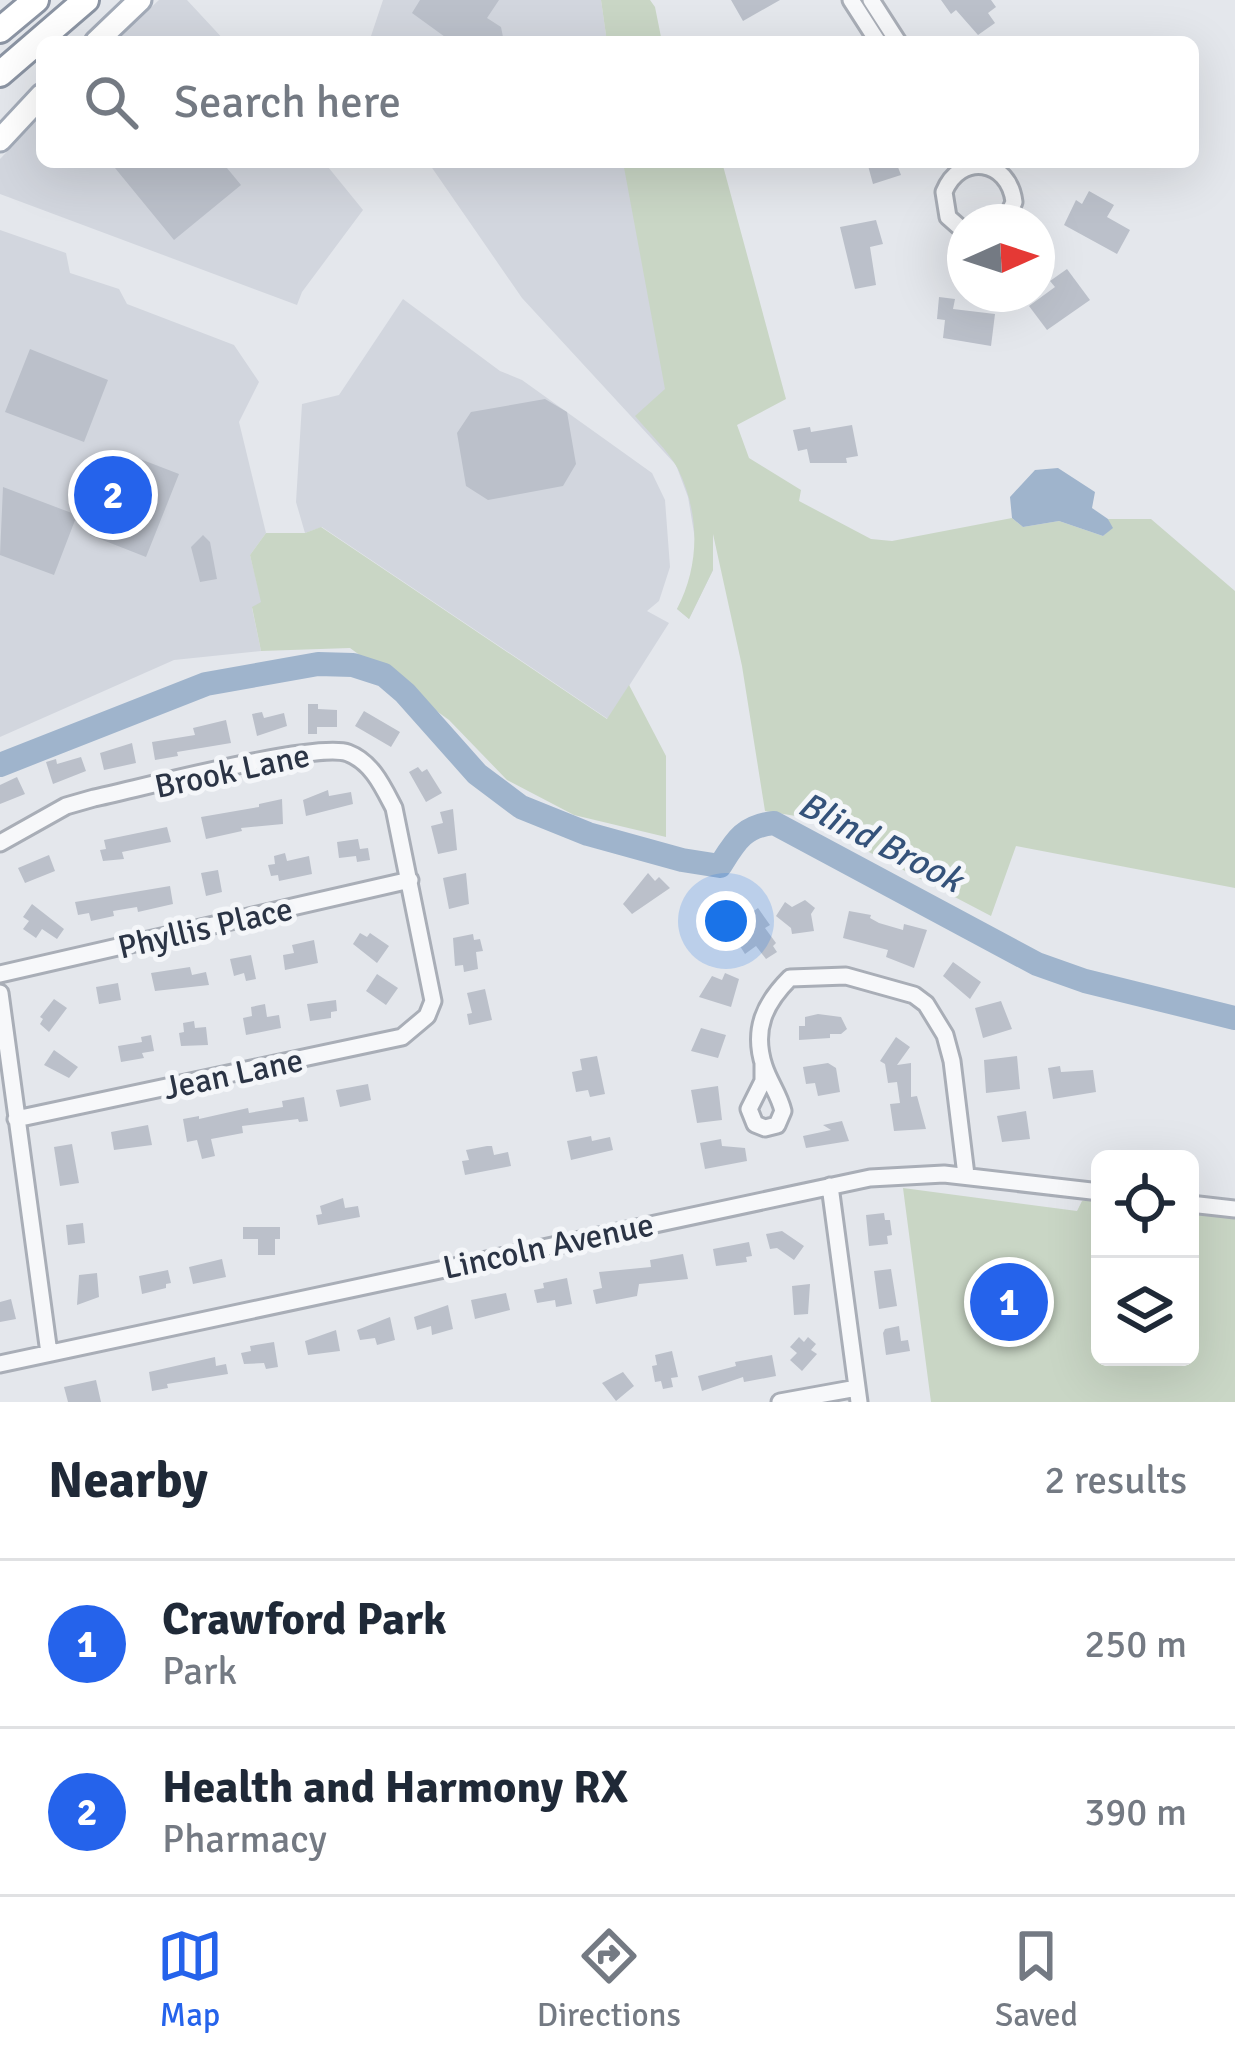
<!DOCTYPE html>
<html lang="en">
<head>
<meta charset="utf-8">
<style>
  body { margin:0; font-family:Signika,sans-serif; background:#f2f2f3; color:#1f2937 }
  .controls { position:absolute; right:36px; bottom:36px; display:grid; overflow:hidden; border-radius:18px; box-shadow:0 12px 48px #0002 }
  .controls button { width:108px; height:108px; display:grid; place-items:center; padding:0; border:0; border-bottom:3px solid #e0e1e3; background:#fff; color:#1f2937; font:60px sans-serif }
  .compass { position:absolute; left:947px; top:204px; width:108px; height:108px; border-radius:50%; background:#fff; box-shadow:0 12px 48px #0002; rotate:87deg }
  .you { position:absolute; left:726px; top:921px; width:42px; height:42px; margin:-30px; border:9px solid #fff; border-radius:50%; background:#1a73e8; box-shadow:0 0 0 18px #1a73e833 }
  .badge { display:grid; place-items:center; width:78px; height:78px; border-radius:50%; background:#2563eb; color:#fff; font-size:39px; font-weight:700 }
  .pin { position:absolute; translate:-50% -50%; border:6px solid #fff; box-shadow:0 3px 12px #0006 }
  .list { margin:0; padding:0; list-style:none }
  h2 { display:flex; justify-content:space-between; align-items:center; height:156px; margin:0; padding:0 48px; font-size:51px }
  h2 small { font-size:39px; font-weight:400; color:#747a83 }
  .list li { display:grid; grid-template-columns:78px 1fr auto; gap:36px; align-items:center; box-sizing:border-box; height:168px; padding:0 48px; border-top:3px solid #e0e1e3 }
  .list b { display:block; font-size:45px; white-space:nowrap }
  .list p { margin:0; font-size:39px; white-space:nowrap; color:#747a83 }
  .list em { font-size:39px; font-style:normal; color:#747a83 }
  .icon { flex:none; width:66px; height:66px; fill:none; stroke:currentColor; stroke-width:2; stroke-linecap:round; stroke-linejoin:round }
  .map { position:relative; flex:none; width:1235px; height:1402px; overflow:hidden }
  .search { position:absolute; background:#fff; box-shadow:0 12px 48px #0002; left:36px; right:36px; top:36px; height:132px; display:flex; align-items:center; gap:30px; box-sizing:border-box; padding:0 42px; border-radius:18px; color:#747a83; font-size:45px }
  .sheet { height:492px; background:#fff }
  nav { display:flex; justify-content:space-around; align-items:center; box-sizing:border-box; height:168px; border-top:3px solid #e0e1e3; background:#fff; font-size:33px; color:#747a83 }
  nav a { display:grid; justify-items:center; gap:6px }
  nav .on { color:#2563eb }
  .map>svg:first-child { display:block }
</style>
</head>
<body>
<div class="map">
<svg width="1235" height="1402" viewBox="0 0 1235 1402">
  <rect width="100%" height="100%" fill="#e4e7ec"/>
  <path fill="#d2d6de" d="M159,0H187L226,42H114Z
    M383,0H601L607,42H369Z
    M42,115V162H324L363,210L302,292L297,305L0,194V159Z
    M428,162H656L713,570L689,619L677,609L691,583L696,545L688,497L676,465L522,298Z
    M0,230L66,253L70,273L119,289L127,304L234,345L259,382L239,422L266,533L250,555L262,603L252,608L261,651L174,660L0,737Z
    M403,299L500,371L522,380L652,473L665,500L670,567L659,601L647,611L669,623L608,719L322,527L305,533L296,502L302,404L339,395Z"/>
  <path fill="#c9d6c5" d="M601,0H650L655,7L662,42H607Z
    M623,162H722L786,399L737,425L749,458L801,490L799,501L871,539L892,541L1012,518L1023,527L1059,521L1103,536L1112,528L1108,519H1151L1235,591V888L1016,846L991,916L802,817L765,811L742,666L713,534V570L689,619L677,609C700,565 700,514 678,469C668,450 648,432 635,416L665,389Z
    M321,527L607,719L629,685L666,756V837L574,815L507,780L449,720L350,648L261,651L252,607L261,602L250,555L266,533H305Z
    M903,1188L1077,1211L1082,1201L1100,1198V1357H1190V1211L1235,1218V1402H931Z"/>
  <path fill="#9fb4cc" d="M1058,468L1095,492L1092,508L1108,519L1113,528L1103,536L1059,521L1023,527L1012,518L1010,497L1035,470Z"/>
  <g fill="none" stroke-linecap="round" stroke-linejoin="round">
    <path stroke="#9fb4cc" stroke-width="24" d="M0,765L206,684L318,664L353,665L384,675L405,693L477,774L521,807L588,834L682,860L720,866C735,842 743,826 774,823L1037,964L1085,981L1235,1018"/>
  </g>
  <path fill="#bbc0ca" d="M420,0H499L487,18L501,27L504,42H452L412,13Z
    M731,0H780L743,21Z
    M941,0H991L996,7L988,13L995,23L978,35L956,10L951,14Z
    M122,162H222L241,185L174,240L115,168Z
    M867,162H896L901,175L873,184Z
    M1089,191L1114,205L1107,217L1130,230L1117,254L1064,225L1076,200L1082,204Z
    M876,220L883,244L870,247L876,285L855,289L840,227Z
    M1067,269L1090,300L1047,330L1029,306L1055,287L1050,281Z
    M939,297L955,299L953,309L995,314L991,346L943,338L945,320L937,319Z
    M30,349L108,380L84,442L5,412Z
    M545,399L567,412L576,464L563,486L488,500L466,486L457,433L471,412Z
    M852,425L858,456L846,458L847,463H810L807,449L798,451L793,430L810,427L811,432Z
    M122,452L179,474L146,557L90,535Z
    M3,487L77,515L54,575L0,555Z
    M203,535L210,542L217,579L200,582L191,547Z
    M308,704H318V709L337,710V727H317V734H308Z
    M364,711L400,732L391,747L355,726Z
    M262,712L264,718L284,713L287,726L257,736L252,714Z
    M226,720L231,743L177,752L178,756L155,760L152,742L195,735L193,728Z
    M132,743L136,763L104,770L100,753Z
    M81,757L86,771L53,784L46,762L56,759L57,764Z
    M418,767L422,772L427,769L442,793L426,802L409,772Z
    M17,777L25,794L0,804V785Z
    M328,790L329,796L351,792L353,804L306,816L303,800Z
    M282,799L283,824L241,828L242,831L206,839L201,817L259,807V804Z
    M453,809L457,850L438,854L431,826L443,823L440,812Z
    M167,827L171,842L122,852L124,859L103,861L100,850L106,849L104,840Z
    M358,839L360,849L368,848L370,860L357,862L356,856L339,858L337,842Z
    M285,853L287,861L309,856L312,874L279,881L278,875L271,876L268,865L275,864L274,856Z
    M49,855L55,871L25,883L18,868Z
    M218,870L222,892L206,896L201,873Z
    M466,873L469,904L449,909L443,878Z
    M648,873L655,881L659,877L670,888L632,914L623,904Z
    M170,886L173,904L138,912L137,907L113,911L114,916L91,921L89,913L78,915L75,902Z
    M805,900L815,908L811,914L814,931L792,934L791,928L776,916L785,902L792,907Z
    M32,904L64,929L57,939L42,929L36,938L23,929L29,921L23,917Z
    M758,908L770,925L765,928L776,943L773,946L777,952L766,959L756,946L745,954L738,943L749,935L743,927L748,924L744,918Z
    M849,911L871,915L870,918L879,923L903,930L904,924L927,930L914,968L886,957L888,950L843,938Z
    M360,933L367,937L370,933L389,946L377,963L353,944Z
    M473,934L474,940L480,939L483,951L476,952L478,969L464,972L463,965L455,966L453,938Z
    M314,940L318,963L285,970L283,955L294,953L292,945Z
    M251,955L256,979L246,981L244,973L234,976L230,959Z
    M953,962L981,982L970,999L943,976Z
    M190,967L192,975L206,972L209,985L155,991L151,973Z
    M725,973L739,979L731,1007L699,997L712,976L722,980Z
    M377,974L398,988L386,1005L366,991Z
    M118,983L121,1000L99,1004L96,987Z
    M485,989L492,1020L469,1025L467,1014L472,1013L467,993Z
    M54,999L67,1008L49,1032L40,1024L43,1019L40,1017Z
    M336,1000L337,1011L331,1012V1018L310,1021L307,1004Z
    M1001,1001L1012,1029L983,1038L975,1008Z
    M265,1004L267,1017L279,1015L281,1028L246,1035L243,1018L252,1016L251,1007Z
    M818,1014L841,1017L847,1029L841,1034H830V1038L799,1040V1026H805V1017Z
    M194,1021L195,1028L206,1027L208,1045L181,1046L179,1033L184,1032L183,1023Z
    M701,1028L726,1035L718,1058L691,1051Z
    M151,1035L154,1051L142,1053L144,1058L121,1062L118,1046L142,1042L141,1037Z
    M896,1037L910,1047L897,1065L911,1063V1097L917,1096L926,1129L894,1131L890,1104L900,1103L897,1082L888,1083L885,1064L880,1061Z
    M54,1050L78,1067L69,1078L44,1065Z
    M597,1056L605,1094L590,1097L588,1090L576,1092L572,1072L582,1070L580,1059Z
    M1017,1056L1020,1089L986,1093L984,1060Z
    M828,1063L836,1068L840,1092L818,1096L815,1083L806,1084L803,1067Z
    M1060,1066L1061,1072L1093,1070L1096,1092L1053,1099L1048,1068Z
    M368,1084L371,1100L340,1107L336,1090Z
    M718,1086L722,1120L697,1123L691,1090Z
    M304,1097L308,1121L299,1122L298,1119L242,1126L243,1133L211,1139L215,1156L202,1159L197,1140L187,1142L183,1119L199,1116V1119L248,1108L249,1113L283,1107L282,1101Z
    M1026,1111L1030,1139L1002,1142L997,1116Z
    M842,1121L849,1141L806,1148L803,1136L831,1130L823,1125Z
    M148,1125L152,1145L114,1150L111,1132Z
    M591,1136L592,1141L610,1137L613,1150L571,1160L567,1141Z
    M721,1139L722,1146L745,1148L747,1161L705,1169L700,1143Z
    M72,1144L79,1183L60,1186L54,1147Z
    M487,1146H492L494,1155L508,1152L511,1166L465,1175L462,1161L469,1160L466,1150Z
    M343,1198L345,1208L358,1206L360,1217L318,1225L316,1215L322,1214L320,1206Z
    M884,1213L885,1220H890L892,1235L887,1236L888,1244L869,1246L866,1215Z
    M83,1223L85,1243L68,1245L66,1225Z
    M243,1227H280V1239H275V1255H258V1239H243Z
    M782,1231L804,1246L794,1260L777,1248L770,1249L766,1234Z
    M749,1242L752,1256L746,1257L747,1262L716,1266L713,1249Z
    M683,1254L688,1279L639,1284L637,1296L596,1304L593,1290L602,1288L599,1272L651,1267L650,1260Z
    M222,1259L226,1277L193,1284L189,1267Z
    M891,1269L897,1306L879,1309L874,1271Z
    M168,1270L171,1283L166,1284V1288L142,1294L139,1276Z
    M97,1273L99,1297L77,1305L79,1275Z
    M567,1278L572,1304L556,1307L555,1300L537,1303L534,1290L544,1288L543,1283Z
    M810,1284L808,1314L794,1315L792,1286Z
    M506,1293L510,1310L475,1319L471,1300Z
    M11,1299L16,1319L0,1322V1302Z
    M448,1305L453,1329L432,1335L431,1326L417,1330L414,1317Z
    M390,1317L395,1340L377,1345L375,1338L360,1340L357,1330Z
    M899,1326L901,1341L908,1340L910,1351L886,1355L883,1333L885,1329Z
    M336,1330L340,1351L308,1355L305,1341Z
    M799,1337L804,1342L808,1337L816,1344L811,1350L817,1354L802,1371L790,1360L797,1353L790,1347Z
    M274,1342L278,1367L266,1369L264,1363L244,1364L241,1353L251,1351L250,1346Z
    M672,1351L678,1377L671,1378L673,1387L663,1389L661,1381L655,1382L652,1366L657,1365L655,1355Z
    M772,1355L776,1376L744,1382L743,1377L702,1391L698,1376L736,1366L735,1362Z
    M215,1357L216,1366L226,1364L228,1374L167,1384L168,1388L152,1391L149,1372Z
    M623,1372L634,1386L616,1401L602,1383Z
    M96,1380L101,1402H68L64,1387Z"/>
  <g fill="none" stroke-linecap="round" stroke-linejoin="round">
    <defs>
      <path id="minor" d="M851,0L878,42
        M871,0L898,42
        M965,232L948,217L944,192C960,152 1009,159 1014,202L1005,222
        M0,843L66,806L94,798C137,789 317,741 348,753C372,762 383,787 394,808L433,1001L427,1016L402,1037L16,1119
        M0,974L410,880
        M0,993L49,1353
        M763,1064V1081L749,1109L755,1124L765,1128L777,1125L783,1111C779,1094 769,1082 764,1066C752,1029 765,1003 790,978L846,976L914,995L926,1004L945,1035L952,1061L966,1175
        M830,1186L859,1402
        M1190,1204L1235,1209
        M0,1364L870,1178L944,1174L1100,1192
        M780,1402L857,1388"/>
      <path id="major" d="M96,42L140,0
        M0,140L42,95"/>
      <path id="highway" d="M0,30L36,0
        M0,74L86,0"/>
    </defs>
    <use href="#minor" stroke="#a9aeb7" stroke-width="21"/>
    <use href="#major" stroke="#a3abb8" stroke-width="27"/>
    <use href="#highway" stroke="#8b94a3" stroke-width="30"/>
    <use href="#minor" stroke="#f7f8fa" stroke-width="15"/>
    <use href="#major" stroke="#fff" stroke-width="21"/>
    <use href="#highway" stroke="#fff" stroke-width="24"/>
  </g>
  <g text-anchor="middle" stroke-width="10" stroke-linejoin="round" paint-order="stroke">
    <g font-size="33" fill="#2b3445" stroke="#f4f6f9">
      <text transform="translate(232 770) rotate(-12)" y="12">Brook Lane</text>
      <text transform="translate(205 927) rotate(-13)" y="12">Phyllis Place</text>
      <text transform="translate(233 1073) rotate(-12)" y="12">Jean Lane</text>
      <text transform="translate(548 1245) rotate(-12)" y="12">Lincoln Avenue</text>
    </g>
    <g font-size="36" font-style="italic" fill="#34527a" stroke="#f4f6f9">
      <text transform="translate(881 841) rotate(27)" y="13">Blind Brook</text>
    </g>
  </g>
</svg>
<div class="controls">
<button><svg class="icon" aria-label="locate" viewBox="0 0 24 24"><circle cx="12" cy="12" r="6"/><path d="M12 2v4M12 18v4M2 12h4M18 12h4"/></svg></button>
<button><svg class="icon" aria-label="layers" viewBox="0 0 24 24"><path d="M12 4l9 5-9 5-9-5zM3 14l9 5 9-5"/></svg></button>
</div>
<svg class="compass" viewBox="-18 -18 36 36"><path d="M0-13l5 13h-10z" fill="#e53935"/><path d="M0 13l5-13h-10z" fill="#747a83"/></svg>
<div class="you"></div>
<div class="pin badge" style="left:1009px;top:1302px">1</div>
<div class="pin badge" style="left:113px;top:495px">2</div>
<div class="search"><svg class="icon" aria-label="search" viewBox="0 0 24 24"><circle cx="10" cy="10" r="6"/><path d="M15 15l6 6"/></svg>Search here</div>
</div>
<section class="sheet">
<h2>Nearby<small>2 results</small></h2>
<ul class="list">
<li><span class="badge">1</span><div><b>Crawford Park</b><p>Park</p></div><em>250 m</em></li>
<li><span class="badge">2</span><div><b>Health and Harmony RX</b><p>Pharmacy</p></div><em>390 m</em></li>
</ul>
</section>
<nav>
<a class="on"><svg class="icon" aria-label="map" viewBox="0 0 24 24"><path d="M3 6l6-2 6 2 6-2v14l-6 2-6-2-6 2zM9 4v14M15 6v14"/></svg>Map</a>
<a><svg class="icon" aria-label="directions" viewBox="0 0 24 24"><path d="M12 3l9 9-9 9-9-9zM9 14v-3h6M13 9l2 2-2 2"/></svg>Directions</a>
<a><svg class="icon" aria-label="saved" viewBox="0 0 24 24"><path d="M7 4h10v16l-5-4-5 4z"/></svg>Saved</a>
</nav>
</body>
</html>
